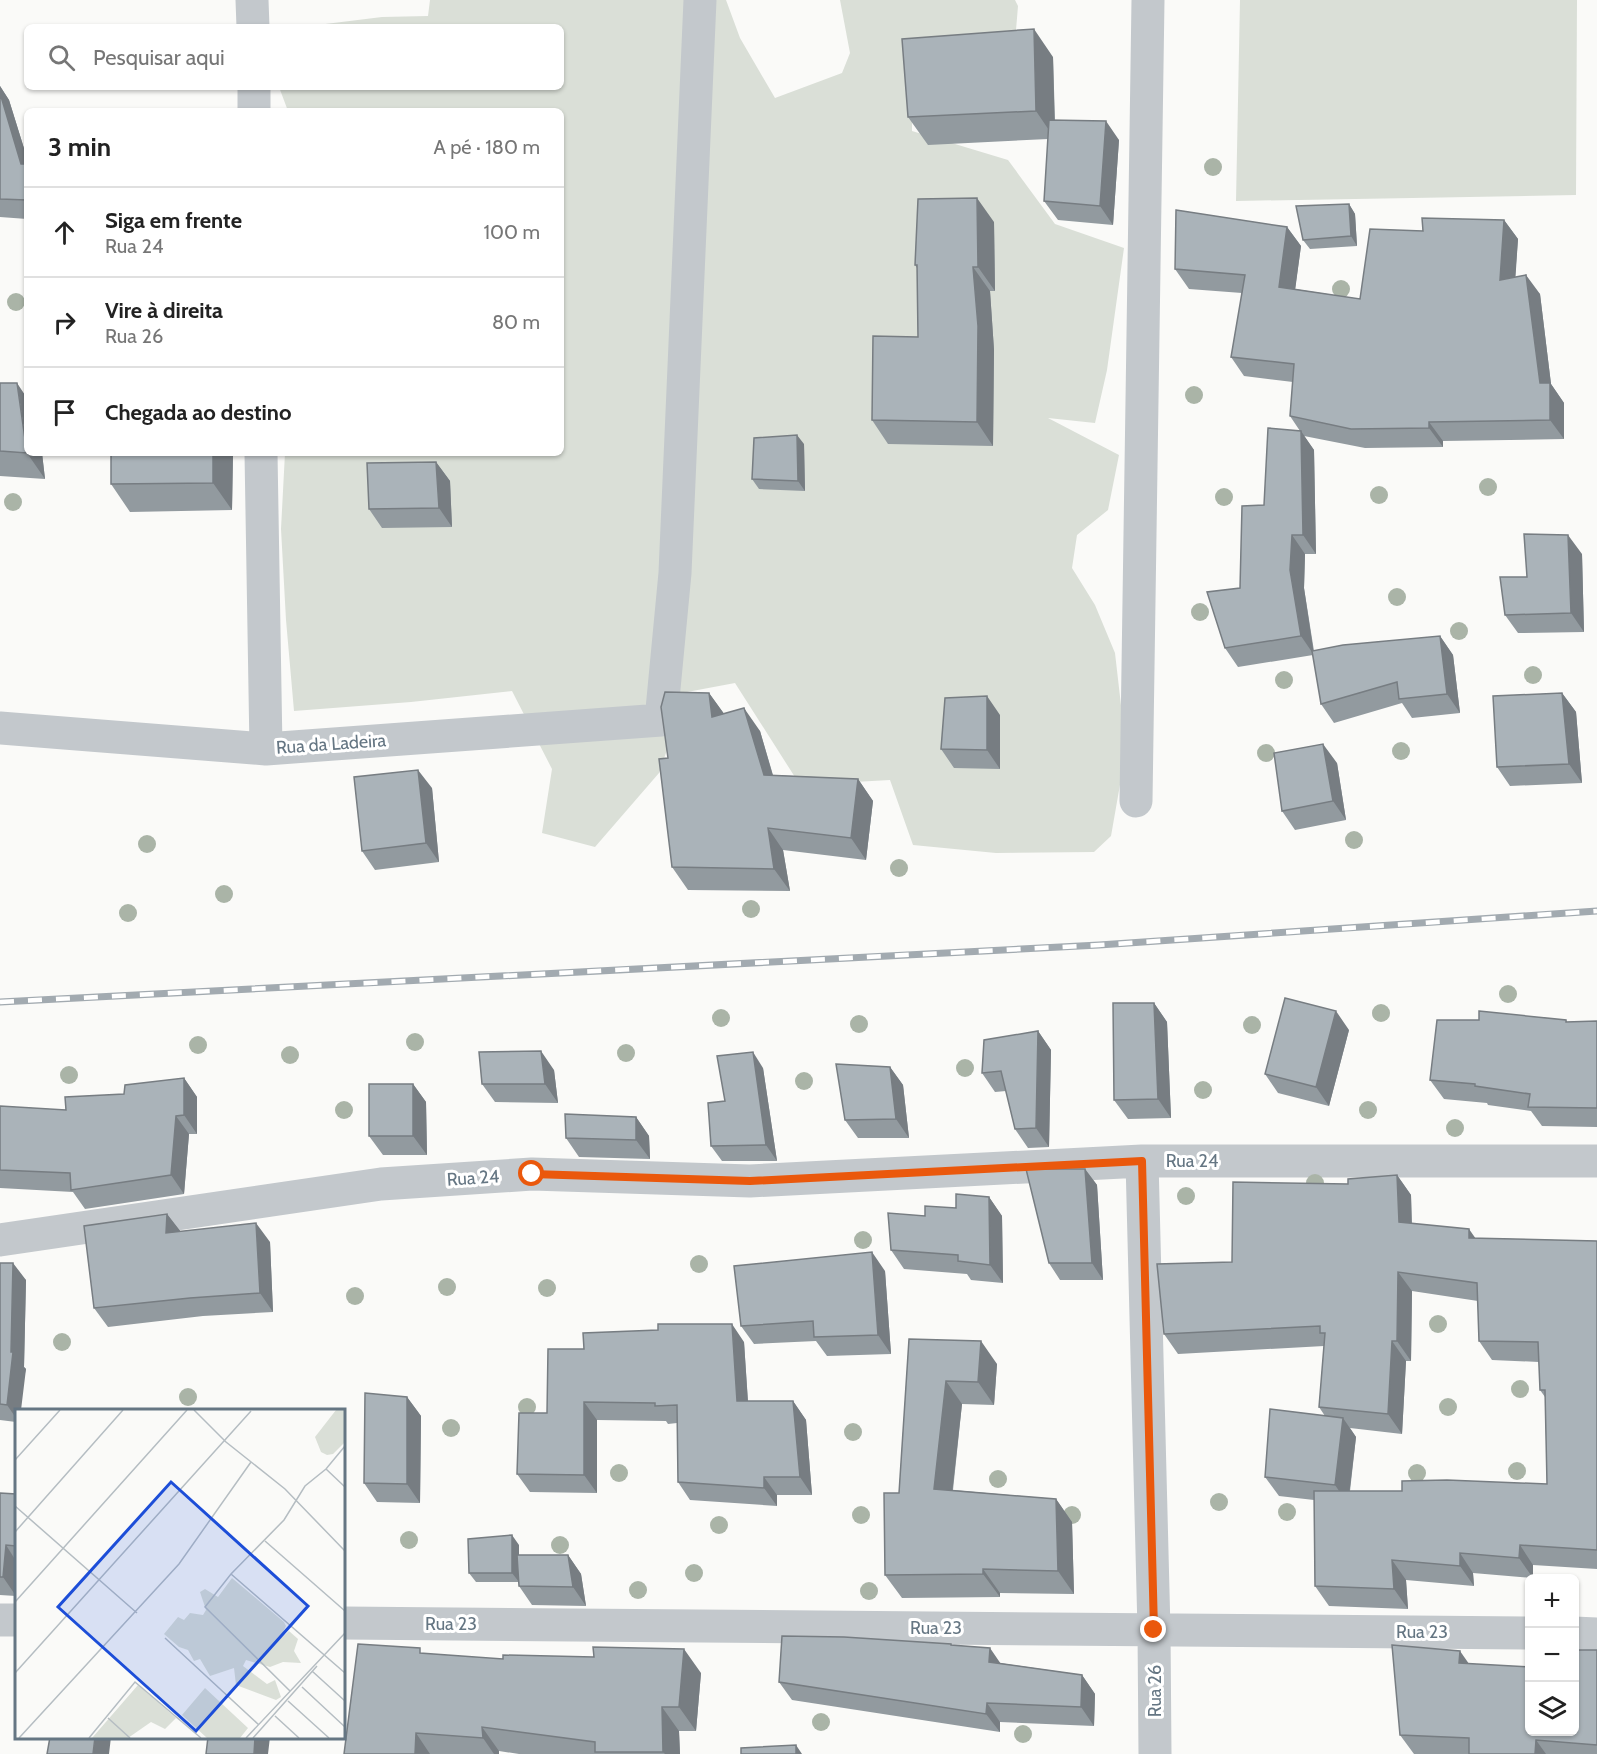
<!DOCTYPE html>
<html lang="pt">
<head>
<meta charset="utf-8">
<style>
  body { margin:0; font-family:Cabin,sans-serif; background:#f6f6f6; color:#222 }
  .controls { position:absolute; right:18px; bottom:18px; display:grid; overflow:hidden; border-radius:9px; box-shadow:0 2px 4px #0004 }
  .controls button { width:54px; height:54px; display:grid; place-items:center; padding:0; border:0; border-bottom:2px solid #e0e0e0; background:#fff; color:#222; font:30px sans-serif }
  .stop { position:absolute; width:18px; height:18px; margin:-14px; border:4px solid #ea580c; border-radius:50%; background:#fff }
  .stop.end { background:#ea580c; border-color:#fff; box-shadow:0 2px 6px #0008 }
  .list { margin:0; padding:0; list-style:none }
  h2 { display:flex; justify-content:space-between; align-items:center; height:78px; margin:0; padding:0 24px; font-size:26px }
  h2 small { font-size:20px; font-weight:400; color:#767676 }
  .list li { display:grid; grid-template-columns:39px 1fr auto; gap:18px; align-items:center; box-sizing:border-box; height:90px; padding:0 24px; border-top:2px solid #e0e0e0 }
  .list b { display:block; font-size:22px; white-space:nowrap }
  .list p { margin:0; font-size:20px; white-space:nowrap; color:#767676 }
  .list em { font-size:20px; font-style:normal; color:#767676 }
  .icon { flex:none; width:33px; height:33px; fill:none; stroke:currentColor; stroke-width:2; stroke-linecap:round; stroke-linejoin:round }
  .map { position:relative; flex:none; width:1597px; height:1754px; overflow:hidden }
  .search { position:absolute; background:#fff; box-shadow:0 2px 4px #0004; left:24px; top:24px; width:540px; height:66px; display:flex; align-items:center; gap:15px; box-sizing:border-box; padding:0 21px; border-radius:9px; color:#767676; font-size:22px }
  .panel { position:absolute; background:#fff; box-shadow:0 2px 4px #0004; left:24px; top:108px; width:540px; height:348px; border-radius:9px }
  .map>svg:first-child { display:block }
</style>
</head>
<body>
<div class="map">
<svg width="1597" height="1754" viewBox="0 0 1597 1754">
  <rect width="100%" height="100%" fill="#fafaf8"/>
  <path fill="#dadfd7" d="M430,0H726L740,38L775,98L842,73L850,53L840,0H1015L1018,6L1015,42L912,87V131L1008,160L1055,224L1124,248L1107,370L1095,423L1048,418L1119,455L1108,510L1077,535L1072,568L1095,605L1115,653L1122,714L1121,779L1111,836L1094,852L996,853L913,845L890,780L800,785L735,683L687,692L659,773L595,847L542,833L552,769L512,691L411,702L294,711L286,620L281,529L285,453H561V111H288L279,87H561V27H301L382,17L428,16Z
    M1240,0H1577L1576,195L1236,201Z"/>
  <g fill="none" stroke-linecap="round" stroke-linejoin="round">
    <path stroke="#c3c8cc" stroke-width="33" d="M252,0L253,27
      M254,87V111
      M261,453L266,749
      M0,728L266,749L661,720L675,573L700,0
      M1136,801L1148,0
      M1142,1161L1154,1630L1155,1754
      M0,1240L381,1184L532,1174L750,1181L1142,1161H1597
      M0,1620H16
      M344,1623L1530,1633
      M1574,1633L1597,1634"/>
    <defs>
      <path id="rail" d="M0,1002L1099,945L1597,911"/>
    </defs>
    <use href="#rail" stroke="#a2aab0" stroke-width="7"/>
    <use href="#rail" stroke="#fff" stroke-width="4.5" stroke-dasharray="14" stroke-linecap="butt"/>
  </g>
  <g fill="#aab4a7">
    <circle cx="1213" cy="167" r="9"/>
    <circle cx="1341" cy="289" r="9"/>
    <circle cx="16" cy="302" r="9"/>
    <circle cx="1194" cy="395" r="9"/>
    <circle cx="1488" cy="487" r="9"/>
    <circle cx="1379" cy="495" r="9"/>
    <circle cx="1224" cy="497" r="9"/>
    <circle cx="13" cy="502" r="9"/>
    <circle cx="1397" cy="597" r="9"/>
    <circle cx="1200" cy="612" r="9"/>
    <circle cx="1459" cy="631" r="9"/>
    <circle cx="1533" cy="675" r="9"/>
    <circle cx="1284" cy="680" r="9"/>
    <circle cx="1401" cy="751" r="9"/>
    <circle cx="1266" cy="753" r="9"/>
    <circle cx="1354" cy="840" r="9"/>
    <circle cx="147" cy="844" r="9"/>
    <circle cx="899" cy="868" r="9"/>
    <circle cx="224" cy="894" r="9"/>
    <circle cx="751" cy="909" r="9"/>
    <circle cx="128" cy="913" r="9"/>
    <circle cx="1508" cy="994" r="9"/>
    <circle cx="1381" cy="1013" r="9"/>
    <circle cx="721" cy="1018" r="9"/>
    <circle cx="859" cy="1024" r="9"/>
    <circle cx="1252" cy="1025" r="9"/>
    <circle cx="415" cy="1042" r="9"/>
    <circle cx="198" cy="1045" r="9"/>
    <circle cx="626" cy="1053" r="9"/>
    <circle cx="290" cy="1055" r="9"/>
    <circle cx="965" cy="1068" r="9"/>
    <circle cx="69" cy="1075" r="9"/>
    <circle cx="804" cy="1081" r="9"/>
    <circle cx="1203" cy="1090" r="9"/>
    <circle cx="344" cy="1110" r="9"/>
    <circle cx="1368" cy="1110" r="9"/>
    <circle cx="1455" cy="1128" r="9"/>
    <circle cx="1315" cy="1183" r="9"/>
    <circle cx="1186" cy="1196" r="9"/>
    <circle cx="863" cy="1240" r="9"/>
    <circle cx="699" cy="1264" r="9"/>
    <circle cx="447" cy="1287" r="9"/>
    <circle cx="547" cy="1288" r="9"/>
    <circle cx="355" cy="1296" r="9"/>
    <circle cx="1438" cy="1324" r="9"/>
    <circle cx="62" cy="1342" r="9"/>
    <circle cx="1520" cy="1389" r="9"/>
    <circle cx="188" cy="1397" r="9"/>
    <circle cx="527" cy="1407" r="9"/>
    <circle cx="1448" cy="1407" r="9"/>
    <circle cx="451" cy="1428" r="9"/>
    <circle cx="853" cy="1432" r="9"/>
    <circle cx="1517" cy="1471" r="9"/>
    <circle cx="619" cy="1473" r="9"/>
    <circle cx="1417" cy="1473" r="9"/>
    <circle cx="998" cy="1479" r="9"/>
    <circle cx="1219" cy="1502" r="9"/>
    <circle cx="1287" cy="1512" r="9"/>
    <circle cx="861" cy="1515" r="9"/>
    <circle cx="1072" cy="1515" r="9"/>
    <circle cx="719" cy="1525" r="9"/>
    <circle cx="409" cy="1540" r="9"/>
    <circle cx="560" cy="1545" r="9"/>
    <circle cx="694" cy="1573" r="9"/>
    <circle cx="638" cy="1590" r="9"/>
    <circle cx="869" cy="1591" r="9"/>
    <circle cx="821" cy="1722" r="9"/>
    <circle cx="1023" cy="1734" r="9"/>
  </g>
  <path fill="#929a9f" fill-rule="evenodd" d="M1053,57L1055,120L1119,140L1113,225L1058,220L1044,201L1048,139L928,145L908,117Z
    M0,86L9,100L27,158V219L0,217Z
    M1349,204L1355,214L1357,246L1310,249L1303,240Z
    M1504,220L1518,239L1515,277L1540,294L1551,384L1564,403V439L1443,441V447L1365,448L1304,436L1314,450L1316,554H1305L1304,588L1314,651L1440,636L1453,655L1460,713L1412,718L1402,703L1334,723L1321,704L1313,655L1238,667L1225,648L1240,588L1264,505L1300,431L1290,416L1293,382L1244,376L1231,357L1242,293L1189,289L1175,269L1287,227L1301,246L1295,289L1360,299L1423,231Z
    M994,222L995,291H990L994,350L993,446L888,444L872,420L918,337L917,268L915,265Z
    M0,383L27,453H42L45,479L0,476Z
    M804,444L805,491L759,489L752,479Z
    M233,453L232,510L130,512L111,484Z
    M436,462L450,481L452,527L382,528L369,509Z
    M1582,554L1584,632L1518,633L1505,615L1527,577Z
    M709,693L724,714L760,731L773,775L858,779L873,801L866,860L783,850L790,891L688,890L672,867L668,758Z
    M1562,693L1576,712L1582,783L1510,786L1497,767Z
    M1000,715V769L954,768L941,749Z
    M1337,763L1346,820L1295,830L1282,811Z
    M432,788L439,862L375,870L362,851Z
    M1154,1003L1167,1022L1171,1118L1128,1119L1114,1100Z
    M1566,1020L1567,1022L1597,1021V1127L1542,1126L1531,1111L1488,1105L1487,1103L1444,1099L1430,1080Z
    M1349,1030L1329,1106L1278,1093L1265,1074Z
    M1038,1031L1051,1050L1049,1147L1028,1148L1015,1129L1006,1091L995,1092L982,1073Z
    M890,1067L903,1085L909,1138H858L845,1120Z
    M763,1068L777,1161H722L711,1146L725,1101Z
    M554,1070L558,1103L495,1102L482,1084Z
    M184,1078L197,1097V1134H189L184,1194L85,1209L73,1192L0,1188V1106L66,1110Z
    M413,1084L426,1102L427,1155H383L369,1136Z
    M636,1117L649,1136L650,1159L579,1157L566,1138Z
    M1085,1169L1097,1185L1103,1280H1060L1049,1263Z
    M1397,1175L1411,1195L1412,1223L1475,1238L1597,1241V1569L1533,1565V1578L1473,1573L1474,1586L1406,1580L1408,1609L1329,1606L1315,1586L1314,1500L1279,1496L1265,1477L1325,1416L1319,1407L1324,1346L1178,1354L1164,1334L1232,1262L1348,1184ZM1412,1291L1478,1301L1479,1341L1492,1360L1539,1362L1540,1390L1545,1397L1547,1484L1402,1491H1350L1356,1437L1350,1428L1402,1434L1406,1361H1411Z
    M989,1197L1002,1216L1003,1283L971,1280L967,1274L904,1269L891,1250L925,1216L956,1208Z
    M167,1214L180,1231L270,1242L273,1312L203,1316L108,1327L94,1308Z
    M0,1263L26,1280L24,1367L26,1369L16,1410V1422L0,1420Z
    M885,1271L891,1354L827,1356L816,1341L754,1344L741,1326Z
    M909,1339L997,1364L994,1405L962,1404L953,1490L1056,1499L1072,1522L1074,1594L1000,1593V1597L902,1598L885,1575L899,1493Z
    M744,1342L748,1401H793L806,1420L812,1495H777V1506L690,1500L678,1482L677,1423L668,1424L666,1421L597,1420V1493L530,1492L517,1474L547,1413L584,1349Z
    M407,1397L421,1416L420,1503L377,1502L364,1483Z
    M0,1493L16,1494V1596L0,1595Z
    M519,1545V1555H568L581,1574L586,1606L532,1605L519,1586V1582H476L469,1573Z
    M951,1644L952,1645L1000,1663L1082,1675L1095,1694L1094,1726L1000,1722V1732L792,1700L779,1682Z
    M1597,1650V1754H1414L1400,1735L1469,1664L1530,1731Z
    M424,1654L701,1673L696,1731H679L680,1754H519L499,1751V1754H344Z"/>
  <path fill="#777d82" d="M1034,29L1053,57L1055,139L1036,111Z
    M0,86L9,100L27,158V172L21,164L0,93Z
    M1106,121L1119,140L1113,225L1100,206Z
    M977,198L994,222L995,291L978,267Z
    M1349,204L1355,214L1357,246L1351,236Z
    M1504,220L1518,239L1514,299L1500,280Z
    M1287,227L1301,246L1293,306L1279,287Z
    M973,267L990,291L994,350L993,446L977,422Z
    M1526,275L1540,294L1551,384L1564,403V439L1550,420L1540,383Z
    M17,383L27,398V450Z
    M1429,422L1443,441V447L1429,428Z
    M1301,431L1314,450L1316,554L1303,535Z
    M797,435L804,444L805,491L798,481Z
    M27,453H42L45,479Z
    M213,453H233L232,510L213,483Z
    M436,462L450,481L452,527L439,508Z
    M1292,535L1305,554L1304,588L1314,655L1301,636L1290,570Z
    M1568,535L1582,554L1584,632L1571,613Z
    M1440,636L1453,655L1460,713L1447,694Z
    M709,693L725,715L712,717Z
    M1562,693L1576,712L1582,783L1569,764Z
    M987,696L1000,715V769L987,750Z
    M744,708L760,731L779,797L764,775Z
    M1323,744L1337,763L1346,820L1333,801Z
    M418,770L432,788L439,862L426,843Z
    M858,779L873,801L866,860L851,838Z
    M768,828L783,850L790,891L774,869Z
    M1154,1003L1167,1022L1171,1118L1158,1099Z
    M1336,1011L1349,1030L1329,1106L1316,1087Z
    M1038,1031L1051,1050L1049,1147L1036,1128Z
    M541,1051L554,1070L558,1103L545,1084Z
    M753,1052L763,1068L777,1161L766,1145Z
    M890,1067L903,1085L909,1138L896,1119Z
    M184,1078L197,1097V1134L184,1115Z
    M413,1084L426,1102L427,1155L413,1136Z
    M176,1116L189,1134L184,1194L171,1175Z
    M636,1117L649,1136L650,1159L636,1140Z
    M1085,1169L1097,1185L1103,1280L1092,1263Z
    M1397,1175L1411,1195L1412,1241L1399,1222Z
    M989,1197L1002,1216L1003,1283L990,1265Z
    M167,1214L181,1232L166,1233Z
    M256,1223L270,1242L273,1312L260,1293Z
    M1469,1229L1483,1249L1469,1238Z
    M872,1252L885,1271L891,1354L878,1335Z
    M13,1263L26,1280L24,1367L26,1369L21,1410H16V1418L7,1405L11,1352Z
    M1398,1272L1412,1291L1411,1361L1397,1341Z
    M732,1324L744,1342L749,1419L737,1401Z
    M981,1341L997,1364L994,1405L978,1382Z
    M1392,1341L1406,1361L1402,1434L1388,1414Z
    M946,1381L962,1404L950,1512L934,1489Z
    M407,1397L421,1416L420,1503L407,1484Z
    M793,1401L806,1420L812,1495L800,1477Z
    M584,1402L597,1420V1493L584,1475Z
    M1343,1418L1356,1437L1348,1504L1335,1485Z
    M764,1477L777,1495V1506L764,1488Z
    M1056,1499L1072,1522L1074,1594L1058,1571Z
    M512,1535L519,1545V1582L512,1573Z
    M6,1545L16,1561V1596L3,1577Z
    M1520,1545L1533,1565V1578L1519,1558Z
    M1460,1553L1473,1573L1474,1586L1460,1566Z
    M568,1555L581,1574L586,1606L573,1587Z
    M1392,1560L1406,1580L1408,1609L1394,1589Z
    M983,1569L1000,1593V1597L983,1574Z
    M990,1648L1003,1667L989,1662Z
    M684,1649L701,1673L696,1731L679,1707Z
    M1460,1651L1474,1671L1459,1663Z
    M1082,1675L1095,1694L1094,1726L1081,1707Z
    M987,1703L1000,1722V1732L986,1714Z
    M662,1707L679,1731L680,1754H665L663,1752Z
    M482,1727L499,1751V1754H494L483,1738Z
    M416,1733L430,1754H415Z
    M95,1737H111L109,1754H93Z
    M255,1737H270L268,1754H254Z
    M1536,1740L1546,1754H1535Z
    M796,1745L802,1754H796Z"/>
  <path fill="#aab3b9" stroke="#777d82" stroke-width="1.5" d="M1034,29L1036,111L908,117L902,39Z
    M0,93L21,164H27V200L0,199Z
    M1049,120L1106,121L1100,206L1044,201Z
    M977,198L978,267H973L978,326L977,422L872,420L873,336L918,337L917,265H915L918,199Z
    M1349,204L1351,236L1303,240L1296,206Z
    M1176,210L1287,227L1279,287L1360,299L1370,229L1423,231L1422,218L1504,220L1500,280L1526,275L1540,383H1550V420L1429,422V428L1351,429L1290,416L1294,364L1231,357L1245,275L1175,269Z
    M0,383H17L27,453L0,451Z
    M1268,428L1301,431L1303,535H1292L1290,570L1301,636L1225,648L1207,592L1240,588L1242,506L1264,505Z
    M797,435L798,481L752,479L754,438Z
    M111,453H213V483L111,484Z
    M436,462L439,508L369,509L367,463Z
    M1524,534L1568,535L1571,613L1505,615L1500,577H1527Z
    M1440,636L1447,694L1399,699L1397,682L1321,704L1312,651L1343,645Z
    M665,692L709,693L712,717L744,708L764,775L858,779L851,838L768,828L774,869L672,867L659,759L668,758L661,707Z
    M1562,693L1569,764L1497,767L1493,696Z
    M987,696V750L941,749L945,698Z
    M1323,744L1333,801L1282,811L1274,753Z
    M418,770L426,843L362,851L354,777Z
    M1285,998L1336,1011L1316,1087L1265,1074Z
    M1113,1003H1154L1158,1099L1114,1100Z
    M1479,1011L1566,1020V1022L1597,1021V1108L1528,1107L1530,1094L1475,1086V1084L1430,1080L1437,1020H1479Z
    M1038,1031L1036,1128L1015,1129L1001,1071L982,1073L984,1040Z
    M541,1051L545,1084H482L479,1052Z
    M753,1052L766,1145L711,1146L708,1103L725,1101L717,1056Z
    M836,1064L890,1067L896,1119L845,1120Z
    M184,1078V1115L176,1116L171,1175L71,1190L70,1173L0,1170V1106L66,1110L65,1097L124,1094L125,1085Z
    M369,1084H413V1136H369Z
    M565,1114L636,1117V1140L566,1138Z
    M1026,1169H1085L1092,1263H1049Z
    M1397,1175L1399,1222L1469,1229V1238L1597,1241V1550L1520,1545L1519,1558L1460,1553V1566L1392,1560L1394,1589L1315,1586L1314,1491H1402V1481L1447,1480L1547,1484L1545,1390H1540L1538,1342L1479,1341L1477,1283L1398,1272L1397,1341H1392L1388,1414L1319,1407L1325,1333H1320V1326L1164,1334L1157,1264L1232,1262L1233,1182L1348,1184V1179Z
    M956,1194L989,1197L990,1265L958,1261V1255L891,1250L888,1213L925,1216V1206L956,1208Z
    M167,1214L166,1233L256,1223L260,1293L190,1298L94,1308L84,1226Z
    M872,1252L878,1335L814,1337L813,1321L741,1326L734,1266Z
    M0,1263H13L11,1352H13L7,1405L0,1404Z
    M658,1324H732L737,1401H793L800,1477H764V1488L678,1482L677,1405L655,1406V1403L584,1402V1475L517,1474L519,1413H547L548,1349H584L583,1333L658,1330Z
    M909,1339L981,1341L978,1382L946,1381L934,1489L1056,1499L1058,1571L983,1569V1574L885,1575L884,1493H899Z
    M365,1393L407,1397V1484L364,1483Z
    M1270,1409L1343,1418L1335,1485L1265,1477Z
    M0,1493L16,1494V1546L6,1545L3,1577H0Z
    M512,1535V1573H469L468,1539Z
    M517,1555H568L573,1587L519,1586Z
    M782,1636L844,1637L951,1644V1645L990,1648L989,1662L1082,1675L1081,1707L987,1703L986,1714L779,1682Z
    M358,1644L420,1648V1653L503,1659V1655L594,1657L593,1647L684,1649L679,1707H662L663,1752H595V1742L482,1727L483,1738L416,1733L415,1754H344Z
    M1392,1645L1460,1651L1459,1663L1530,1667V1731H1575V1650H1597V1745L1536,1740L1535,1754H1469V1738L1400,1735Z
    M50,1737H95L93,1754H47Z
    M208,1737H255L254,1754H206Z
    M796,1745V1754H741V1748Z"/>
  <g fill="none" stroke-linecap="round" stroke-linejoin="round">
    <path stroke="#ea580c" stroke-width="8" d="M532,1174L750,1181L1142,1161L1154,1630"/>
  </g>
  <g text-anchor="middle" stroke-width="6" stroke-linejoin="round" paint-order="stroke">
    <g font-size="18" fill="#657683" stroke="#fff">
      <text transform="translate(331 744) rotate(-4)" y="6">Rua da Ladeira</text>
      <text x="1192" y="1167">Rua 24</text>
      <text transform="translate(473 1178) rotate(-4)" y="6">Rua 24</text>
      <text x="451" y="1630">Rua 23</text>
      <text x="936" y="1634">Rua 23</text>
      <text x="1422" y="1638">Rua 23</text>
      <text transform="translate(1155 1691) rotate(-90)" y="6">Rua 26</text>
    </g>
  </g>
  <g transform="translate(15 1409)">
    <rect width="330" height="330" fill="#fafaf8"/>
    <path d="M321,1H330V33L318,45L312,46L306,43L300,28ZM217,169L269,213L271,217L264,231L274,222L283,230L279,242L286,254L268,253L255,258L231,251L228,257L252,275L260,271L266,288L261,291L221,276L219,259L195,267L185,250L179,252L173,241L164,238L149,225L163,208L169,211L175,204L188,206L191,201L185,183L190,180L203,188ZM123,276L161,309L150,320L136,313L113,329H77ZM190,279L233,319L225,329H192L167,306Z" fill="#dadfd7"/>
    <path fill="none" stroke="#b5bdc2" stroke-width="1.5" d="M179,1L211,33L270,80L330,142M0,51L45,1M311,60L330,78M0,97L122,204M0,123L108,1M250,132L330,202M216,165L330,264M0,193L172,1M150,229L244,316M297,262L330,292M0,264L236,2M287,278L330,318M275,282L190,198L216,165L269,111L290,77L311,60L330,37M273,292L314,329M260,307L284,329M93,309L115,329M4,329L164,155L236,53M74,329L120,273L186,329M231,329L330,224M238,329L302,257"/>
    <path fill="#1d4ed8" fill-opacity="0.15" stroke="#1d4ed8" stroke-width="3" d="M156,73L293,197L181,322L43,198Z"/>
    <rect width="330" height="330" fill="none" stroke="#657683" stroke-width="3"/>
  </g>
</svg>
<div class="controls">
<button>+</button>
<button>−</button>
<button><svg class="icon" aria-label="layers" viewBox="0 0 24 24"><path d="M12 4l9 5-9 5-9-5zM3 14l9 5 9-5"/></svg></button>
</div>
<div class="stop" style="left:532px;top:1174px"></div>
<div class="stop end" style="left:1154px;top:1630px"></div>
<div class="search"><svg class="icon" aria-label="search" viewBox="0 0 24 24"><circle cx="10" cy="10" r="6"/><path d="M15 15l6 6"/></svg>Pesquisar aqui</div>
<section class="panel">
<h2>3 min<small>A pé · 180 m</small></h2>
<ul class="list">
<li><svg class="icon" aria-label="ahead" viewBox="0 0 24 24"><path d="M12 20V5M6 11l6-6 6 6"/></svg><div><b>Siga em frente</b><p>Rua 24</p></div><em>100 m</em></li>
<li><svg class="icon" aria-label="right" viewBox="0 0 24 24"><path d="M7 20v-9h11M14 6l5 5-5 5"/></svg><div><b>Vire à direita</b><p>Rua 26</p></div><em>80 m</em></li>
<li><svg class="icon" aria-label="arrive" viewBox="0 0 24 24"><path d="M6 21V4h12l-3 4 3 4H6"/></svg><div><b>Chegada ao destino</b></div></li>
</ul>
</section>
</div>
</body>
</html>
